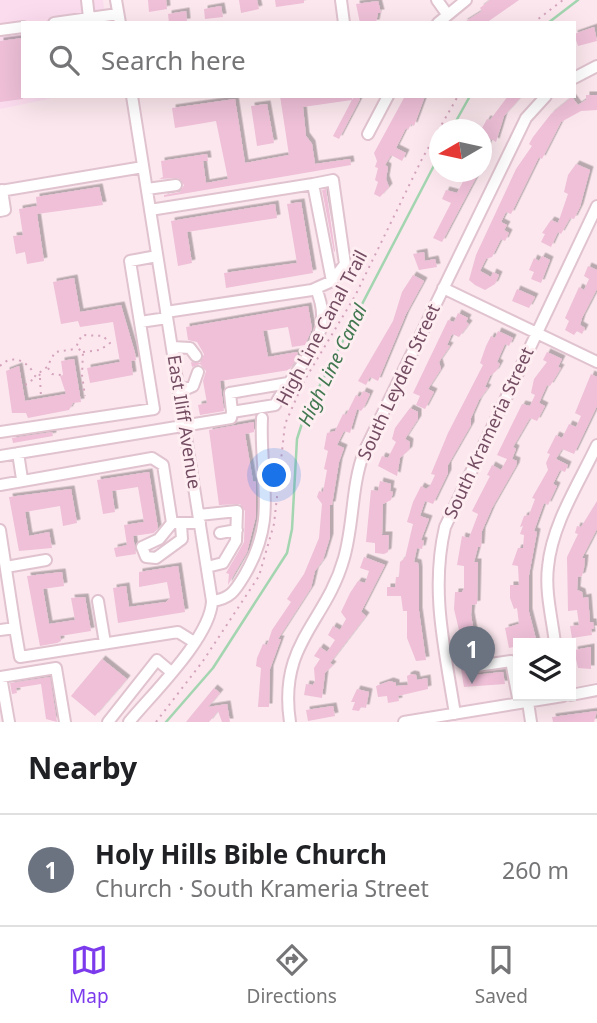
<!DOCTYPE html>
<html lang="en">
<head>
<meta charset="utf-8">
<style>
  body { margin:0; font-family:"Noto Sans",sans-serif; background:#f6f6f6; color:#202124 }
  .controls { position:absolute; right:21px; bottom:21px; display:grid; overflow:hidden; border-radius:0px; box-shadow:0 7px 28px #0002 }
  .controls button { width:63px; height:63px; display:grid; place-items:center; padding:0; border:0; border-bottom:2px solid #e0e0e0; background:#fff; color:#202124; font:35px sans-serif }
  .compass { position:absolute; left:429px; top:119px; width:63px; height:63px; border-radius:50%; background:#fff; box-shadow:0 7px 28px #0002; rotate:261deg }
  .you { position:absolute; left:275px; top:476px; width:24px; height:24px; margin:-18px; border:5px solid #fff; border-radius:50%; background:#1a73e8; box-shadow:0 0 0 10px #1a73e833 }
  .badge { display:grid; place-items:center; width:46px; height:46px; border-radius:50%; background:#7c3aed; color:#fff; font-size:23px; font-weight:700 }
  .pin { position:absolute; translate:-50% -58px; filter:drop-shadow(0 2px 4px #0008) }
  .pin::after { content:''; position:absolute; top:37px; width:24px; height:21px; background:inherit; clip-path:polygon(0 0,100% 0,50% 100%) }
  .list { margin:0; padding:0; list-style:none }
  h2 { display:flex; justify-content:space-between; align-items:center; height:91px; margin:0; padding:0 28px; font-size:30px }
  h2 small { font-size:23px; font-weight:400; color:#757577 }
  .list li { display:grid; grid-template-columns:46px 1fr auto; gap:21px; align-items:center; box-sizing:border-box; height:112px; padding:0 28px; border-top:2px solid #e0e0e0 }
  .list b { display:block; font-size:26px; white-space:nowrap }
  .list p { margin:0; font-size:23px; white-space:nowrap; color:#757577 }
  .list em { font-size:23px; font-style:normal; color:#757577 }
  .icon { flex:none; width:38px; height:38px; fill:none; stroke:currentColor; stroke-width:2; stroke-linecap:round; stroke-linejoin:round }
  .map { position:relative; flex:none; width:597px; height:722px; overflow:hidden }
  .search { position:absolute; background:#fff; box-shadow:0 7px 28px #0002; left:21px; right:21px; top:21px; height:77px; display:flex; align-items:center; gap:18px; box-sizing:border-box; padding:0 24px; border-radius:0px; color:#757577; font-size:26px }
  .sheet { height:203px; background:#fff }
  nav { display:flex; justify-content:space-around; align-items:center; box-sizing:border-box; height:98px; border-top:2px solid #e0e0e0; background:#fff; font-size:19px; color:#757577 }
  nav a { display:grid; justify-items:center; gap:4px }
  nav .on { color:#7c3aed }
  .map>svg:first-child { display:block }
</style>
</head>
<body>
<div class="map">
<svg width="597" height="722" viewBox="0 0 597 722">
  <defs>
    <filter id="shadow"><feDropShadow dx="3.5" dy="-3.5" stdDeviation="0" flood-color="#0004"/></filter>
  </defs>
  <rect width="100%" height="100%" fill="#fbe7ed"/>
  <path fill="#fbdcee" d="M0,0H103L106,23H23V96H62L0,109Z"/>
  <g fill="none" stroke-linecap="round" stroke-linejoin="round">
    <path stroke="#a3d5b0" stroke-width="2.5" d="M548,23L578,0
      M451,130L470,96
      M166,722L213,668L287,553L292,529L297,439L305,414L440,154"/>
  </g>
  <path fill="#efc0d8" filter="url(#shadow)" d="M148,0H166L167,9L149,12Z
    M239,0H257L259,9L241,13Z
    M275,0H304V3L276,7Z
    M490,0H519L486,23H463L482,11L480,8Z
    M378,1L381,13H378L376,23H360L356,4Z
    M221,6L223,17L205,19L204,9Z
    M186,11L187,22L169,23L168,14Z
    M594,27L597,41L578,46L574,34Z
    M23,38V99L0,102V41Z
    M586,95H597V110L581,111L561,122L542,159L539,157L511,214L506,212L501,222L507,225L504,230L509,233L505,241L501,239L492,257L486,259L480,271L491,277L493,272L499,275L495,284L485,290L475,285L469,280L476,255L516,169L532,146L529,144L533,137L551,114L567,101L572,97L578,105L586,100Z
    M280,96H352V100L303,107L306,136L312,144L315,164L350,159L351,165L164,197V195L180,192L184,185L178,178L159,179L163,177L161,161L207,154L208,161H203L206,183L228,179L216,121L175,128L172,108L235,99L245,163L289,155Z
    M354,96L360,99L339,139L333,136Z
    M405,96H425L414,126L411,124L408,130L406,128L396,148L406,153L402,161L391,155L385,165L388,167L386,179L389,187L380,197L374,194L378,182L375,180L378,168L375,167L377,161L374,153Z
    M508,96H522L504,116L496,142L491,139L481,159V130L487,119L490,120Z
    M267,104L274,143L257,146L251,106Z
    M576,164L590,170L580,207L574,219L570,218L561,234L558,232L551,247L541,242L545,234L542,233L551,220L558,223L568,194L564,192L568,175Z
    M468,172H479L442,242L433,238L451,203L442,199L446,190L457,193Z
    M99,187L103,205L37,214L44,261L27,264L25,252L16,254L13,236L23,235L19,209L37,206L36,197Z
    M326,189L335,251L334,252L322,190Z
    M301,202L313,273L226,288L224,273L297,263L287,204Z
    M275,204L277,218L187,232L192,263L178,266L171,221Z
    M424,252L425,261L435,259L437,267L419,270L413,254Z
    M542,256L550,260L541,283L531,279L534,272L529,270L534,258L539,261Z
    M588,266L597,270V289L582,318L580,325L585,328L582,334L577,331L574,335L565,330L569,321L565,318L579,287L584,290L589,279L584,276Z
    M413,275L424,281L406,314L378,381L370,377L366,385L358,381L393,321L402,292Z
    M74,278L80,312L121,305L135,353L136,360L131,361L133,375L90,383L87,368L120,362L113,322L80,327L78,321L61,324L53,282Z
    M517,289L535,297L529,308L512,301Z
    M308,306L312,329L305,345L292,347L288,327L263,331L268,357L297,352L298,357L289,370L220,381L224,411L200,415L198,405L207,403L203,381L206,371L200,364L192,367L191,362L200,363L204,354L197,342L188,340L186,327Z
    M458,313L468,318L466,322L469,324L459,337L452,334L447,345L450,346L439,362L441,369L428,389L434,392L425,409L416,405L420,396L413,393L448,320L454,322Z
    M498,331L513,338L509,346L505,344L497,362L500,364L496,371L490,376L485,387L488,388L479,400L471,418V425L448,465V473L433,504L425,501L420,516L429,519L421,540L424,541L422,549L417,548L414,562L418,563L419,570V611L426,660L416,661L407,638V611H403L401,596H387V587H395L396,577H399L400,562L405,558L413,524L407,522L413,502L421,486L426,489L430,486L435,475L431,474L448,433L483,365L480,363L486,346L491,336L495,338Z
    M547,352L562,359L558,367L561,368L550,386L547,385L539,403L545,406L537,421L530,418L513,447L516,449L512,459L517,461L516,466L492,508L482,531L481,547H478L474,562H478L477,604L472,605L471,615L474,632L478,631L483,644H480L481,649L472,651L470,642L462,643L454,609L455,592H462L464,588V566L457,565L462,536L469,538L477,517L478,514L472,511L490,476L487,475L492,465L501,470L507,459L497,455L522,404L530,406L535,395L531,393L534,379L547,362L543,360Z
    M74,359L81,402L73,403L69,410L28,418L26,413H12L6,371L19,366L25,401L66,394L60,376L63,375L61,361Z
    M591,374L597,377V406L574,454L562,449L556,459L568,465L565,472L560,470L553,484L557,486L548,505L544,503L534,531L537,532L529,575V612L537,643H518V646L509,648L505,628L519,624L517,608L514,609L510,598V585H519L518,566L512,565L518,548H523L524,535L520,534L523,526L520,527L524,516L529,515L535,499L532,498L548,470L546,463L550,454L547,453L556,435L562,438L569,424L576,427L581,416L575,413Z
    M363,391L370,394L364,407L361,411L357,409L350,433L344,431L337,445L344,448L339,462L332,505H330V537L323,560L315,571L311,588L278,639H281L270,669L269,707H258L261,668L256,666L257,658L263,644L267,645L272,630L291,602L287,599L304,574L319,538L322,504L317,497L319,491L323,492L327,470L324,469L328,451L324,449L327,433L335,431L343,414L346,415L356,395L360,397Z
    M410,408L418,412V419L405,439L410,442L409,450L400,458L397,476L378,466L382,456L388,458L396,442L392,439L395,428Z
    M254,422V432L245,434L253,481L256,482V516L247,552L228,585L229,574L226,573L244,542L245,511L240,504L219,505L209,430Z
    M52,432L53,436L13,443L12,438Z
    M149,472L158,528L154,533L133,536L136,554L116,557L114,548L127,545L124,525L144,522L138,487L112,491L115,512L103,514L97,480Z
    M380,481L391,484L390,491L393,492L391,500L383,504L382,535H389L388,552L384,554L375,553V543L366,542L371,490L378,491Z
    M71,489L77,523L63,526L60,506L25,512L29,536L49,532L52,548L19,551L9,497Z
    M597,501V529L582,558H585L584,568L582,576L578,577L577,590L582,592L583,598L588,597L590,622H593L594,629H591L592,635L572,638L570,626L579,625L577,610L568,611L567,557L578,534L575,533L577,526L581,527Z
    M364,557L385,565L361,612L366,616L330,663L333,665L325,673L322,698L304,695L306,684L313,685L315,681L314,668L320,659L314,656L320,647L327,652L335,640L328,635L333,626L340,630L346,619L341,612L350,593L358,581L365,583L369,571L360,568Z
    M178,566L185,612L118,623L113,588L126,586L129,607L166,602L170,598L167,582L139,587V572Z
    M62,572L64,586L43,589L49,624L75,620L71,598L85,597L91,631L60,636L61,641L57,643L40,646L27,576Z
    M591,647V669L578,668L574,650Z
    M470,655L469,668L473,675L503,672L505,684L464,687L459,657Z
    M102,659L127,679L95,716L71,696Z
    M411,674L416,675L417,680L427,678L428,689L398,696L399,701L388,703L387,696L378,697L376,686L390,681L396,683V686L408,685L407,676Z
    M50,677L57,722L46,719L41,684L16,688L17,693L12,694L10,683Z
    M214,688L220,693L208,707L227,704L230,722H222L218,711L209,722H186Z
    M357,689L369,692L366,708L361,707L359,711L352,710L355,702H351Z
    M333,706L335,716L308,721L306,710Z
    M597,711L594,722H553L552,717Z"/>
  <g fill="none" stroke-linecap="round" stroke-linejoin="round">
    <defs>
      <path id="minor" d="M87,0L89,18
        M116,0L120,23
        M341,0L344,23
        M437,0L447,14
        M54,23L118,14
        M438,23L466,0
        M0,30L23,27
        M574,78L597,66
        M368,134L388,96
        M147,189L176,185
        M0,191L143,167
        M150,210L313,184L332,281
        M0,211L5,210L2,190
        M443,288L597,362
        M166,312L312,290L332,281L345,264L333,180L313,184
        M140,322L167,318
        M172,347L190,348L196,356
        M179,392L193,386L198,372
        M232,412L230,393L288,383
        M0,432L154,409L130,261L157,256
        M18,453L22,479
        M0,456L231,418L232,412L275,405C296,364 338,339 316,289
        M0,485L152,458L163,465L172,523H200
        M199,515L237,511L236,541L223,563L207,567
        M172,523L159,539L142,547L146,557L156,558L182,539L181,525
        M0,530L15,628
        M220,533L237,530
        M6,567L46,560
        M98,601L105,643
        M212,601C230,599 235,591 244,576C279,517 259,481 262,418
        M0,630L15,628L20,657L178,632L194,642
        M555,643C552,618 545,592 548,567C552,524 579,483 597,445
        M477,666L511,661L519,703
        M571,695L597,690
        M528,702L531,722
        M455,714C445,650 430,591 445,527L597,206
        M9,722L1,677L56,668L65,722
        M108,722L157,660L170,671
        M129,722C152,694 211,637 212,601L132,96
        M290,722C278,643 326,623 344,558C354,523 351,487 364,452L526,118L546,96
        M404,722L563,696"/>
    </defs>
    <use href="#minor" stroke="#e0c3cf" stroke-width="14"/>
    <path stroke="#d4a3bc" stroke-width="2" stroke-dasharray="2 5" stroke-linecap="butt" d="M533,23L563,0
      M83,352L100,350L110,343L103,336L82,335L76,347L83,352L82,375L85,396
      M0,366C11,354 27,360 34,374
      M48,368L52,374L61,375
      M40,374L38,378L35,376L47,367L55,352L75,349
      M40,378L41,397
      M25,385L35,378
      M156,722L203,661L259,576L274,524L285,424L304,381L355,296L422,159L458,96"/>
    <use href="#minor" stroke="#fff" stroke-width="10"/>
  </g>
  <g text-anchor="middle" stroke-width="6" stroke-linejoin="round" paint-order="stroke">
    <g font-size="18" fill="#744d62" stroke="#feeef2">
      <text transform="translate(322 328) rotate(-62)" y="6">High Line Canal Trail</text>
      <text transform="translate(399 382) rotate(-65)" y="6">South Leyden Street</text>
      <text transform="translate(184 422) rotate(81)" y="6">East Iliff Avenue</text>
      <text transform="translate(489 433) rotate(-65)" y="6">South Krameria Street</text>
    </g>
    <g font-size="19" font-style="italic" fill="#417850" stroke="#feeef2">
      <text transform="translate(332 365) rotate(-64)" y="7">High Line Canal</text>
    </g>
  </g>
</svg>
<div class="controls">
<button><svg class="icon" aria-label="layers" viewBox="0 0 24 24"><path d="M12 4l9 5-9 5-9-5zM3 14l9 5 9-5"/></svg></button>
</div>
<svg class="compass" viewBox="-18 -18 36 36"><path d="M0-13l5 13h-10z" fill="#e53935"/><path d="M0 13l5-13h-10z" fill="#757577"/></svg>
<div class="you"></div>
<div class="pin badge" style="left:472px;top:684px;background:#6b7280">1</div>
<div class="search"><svg class="icon" aria-label="search" viewBox="0 0 24 24"><circle cx="10" cy="10" r="6"/><path d="M15 15l6 6"/></svg>Search here</div>
</div>
<section class="sheet">
<h2>Nearby<small></small></h2>
<ul class="list">
<li><span class="badge" style="background:#6b7280">1</span><div><b>Holy Hills Bible Church</b><p>Church · South Krameria Street</p></div><em>260 m</em></li>
</ul>
</section>
<nav>
<a class="on"><svg class="icon" aria-label="map" viewBox="0 0 24 24"><path d="M3 6l6-2 6 2 6-2v14l-6 2-6-2-6 2zM9 4v14M15 6v14"/></svg>Map</a>
<a><svg class="icon" aria-label="directions" viewBox="0 0 24 24"><path d="M12 3l9 9-9 9-9-9zM9 14v-3h6M13 9l2 2-2 2"/></svg>Directions</a>
<a><svg class="icon" aria-label="saved" viewBox="0 0 24 24"><path d="M7 4h10v16l-5-4-5 4z"/></svg>Saved</a>
</nav>
</body>
</html>
